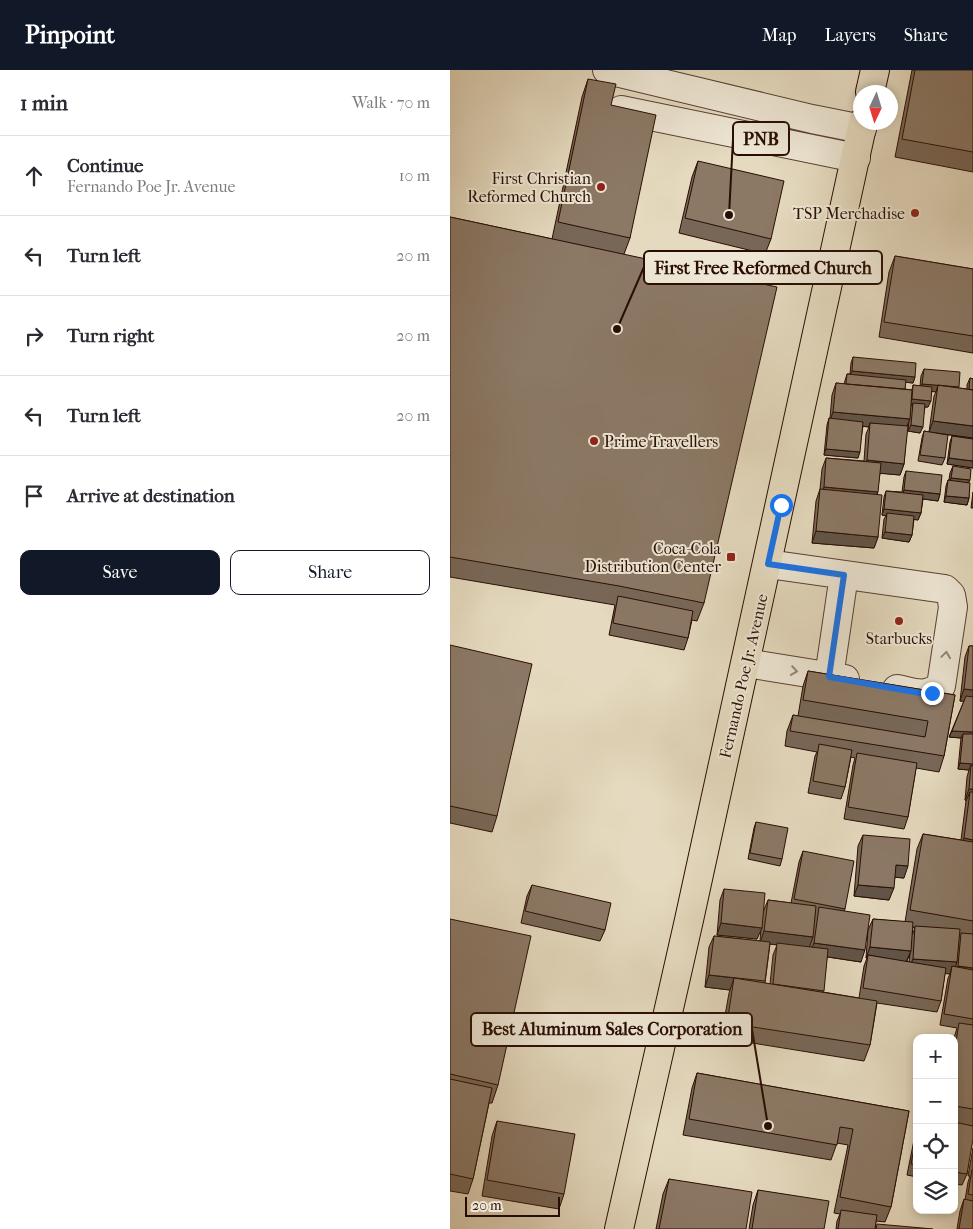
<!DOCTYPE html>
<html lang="en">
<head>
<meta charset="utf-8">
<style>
  body { margin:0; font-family:"IM FELL French Canon",serif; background:#f7f7f7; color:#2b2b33 }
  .controls { position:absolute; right:15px; bottom:15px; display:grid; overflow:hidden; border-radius:10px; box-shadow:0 2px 8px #0003 }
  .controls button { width:45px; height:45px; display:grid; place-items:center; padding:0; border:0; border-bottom:1px solid #e1e1e2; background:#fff; color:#2b2b33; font:25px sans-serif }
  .compass { position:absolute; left:403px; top:15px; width:45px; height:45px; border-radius:50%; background:#fff; box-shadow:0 2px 8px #0003; rotate:184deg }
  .scale { position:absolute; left:15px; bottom:12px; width:95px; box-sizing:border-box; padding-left:5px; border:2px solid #290d04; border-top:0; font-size:14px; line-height:18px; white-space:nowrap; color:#290d04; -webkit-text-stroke:4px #eee7d5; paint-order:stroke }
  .stop { position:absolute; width:15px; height:15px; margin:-11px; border:4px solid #1a73e8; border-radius:50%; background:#fff }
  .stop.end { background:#1a73e8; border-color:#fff; box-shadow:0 1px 5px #0008 }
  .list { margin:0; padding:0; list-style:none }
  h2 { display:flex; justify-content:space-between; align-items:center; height:65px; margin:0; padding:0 20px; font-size:21px }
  h2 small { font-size:16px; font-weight:400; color:#7c7c81 }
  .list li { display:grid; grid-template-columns:32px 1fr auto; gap:15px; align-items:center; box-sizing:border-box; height:80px; padding:0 20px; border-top:1px solid #e1e1e2 }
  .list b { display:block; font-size:19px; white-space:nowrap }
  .list p { margin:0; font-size:16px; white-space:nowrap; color:#7c7c81 }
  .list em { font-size:16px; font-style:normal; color:#7c7c81 }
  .actions { display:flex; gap:10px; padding:15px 20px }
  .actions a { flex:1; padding:11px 0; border:1px solid #111827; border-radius:10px; text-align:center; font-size:18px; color:#111827 }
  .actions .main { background:#111827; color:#fff }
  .icon { flex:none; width:28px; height:28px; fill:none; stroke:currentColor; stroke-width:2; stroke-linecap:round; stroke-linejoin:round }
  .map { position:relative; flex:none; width:523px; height:1159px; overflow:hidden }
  header { display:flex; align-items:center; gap:30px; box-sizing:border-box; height:70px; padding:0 25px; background:#111827; color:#fff }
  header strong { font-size:24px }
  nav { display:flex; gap:28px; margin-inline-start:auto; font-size:18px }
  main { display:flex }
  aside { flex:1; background:#fff }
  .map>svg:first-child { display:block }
</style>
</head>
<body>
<header>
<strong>Pinpoint</strong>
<nav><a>Map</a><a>Layers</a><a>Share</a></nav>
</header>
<main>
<aside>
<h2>1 min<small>Walk · 70 m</small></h2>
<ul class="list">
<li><svg class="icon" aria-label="ahead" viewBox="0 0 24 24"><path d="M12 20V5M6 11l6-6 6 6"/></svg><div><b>Continue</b><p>Fernando Poe Jr. Avenue</p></div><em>10 m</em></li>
<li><svg class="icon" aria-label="left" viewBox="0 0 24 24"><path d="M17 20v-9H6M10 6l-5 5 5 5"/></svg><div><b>Turn left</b></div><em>20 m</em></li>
<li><svg class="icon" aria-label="right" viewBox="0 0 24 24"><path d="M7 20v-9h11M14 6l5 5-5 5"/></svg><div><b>Turn right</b></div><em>20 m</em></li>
<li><svg class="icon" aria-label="left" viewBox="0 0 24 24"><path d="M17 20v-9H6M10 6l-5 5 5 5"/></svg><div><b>Turn left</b></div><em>20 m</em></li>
<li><svg class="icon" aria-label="arrive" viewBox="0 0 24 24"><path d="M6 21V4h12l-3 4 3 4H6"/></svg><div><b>Arrive at destination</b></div></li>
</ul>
<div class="actions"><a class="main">Save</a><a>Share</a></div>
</aside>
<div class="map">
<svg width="523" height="1159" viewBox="0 0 523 1159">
  <rect width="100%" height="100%" fill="#e5dabf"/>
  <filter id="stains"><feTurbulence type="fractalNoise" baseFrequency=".004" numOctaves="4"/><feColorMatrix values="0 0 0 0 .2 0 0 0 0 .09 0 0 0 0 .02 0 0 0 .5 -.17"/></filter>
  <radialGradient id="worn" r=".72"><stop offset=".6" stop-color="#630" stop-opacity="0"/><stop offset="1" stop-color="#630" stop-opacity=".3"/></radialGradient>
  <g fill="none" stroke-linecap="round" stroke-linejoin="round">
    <defs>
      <path id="minor" d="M157,0L362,49L412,59
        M171,40L406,88
        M318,494L495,519L501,525L503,537L491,616C474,628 466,623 447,619
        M296,593L395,609
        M379,607L394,505"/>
      <path id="major" d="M420,22L425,0
        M169,1159L239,850L413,52"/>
    </defs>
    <use href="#minor" stroke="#584033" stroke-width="30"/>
    <use href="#major" stroke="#290d04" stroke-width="30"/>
    <use href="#minor" stroke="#eee7d5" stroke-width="28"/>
    <use href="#major" stroke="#e5dabf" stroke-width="28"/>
  </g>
  <path fill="#786757" stroke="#290d04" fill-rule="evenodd" d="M462,0H523V102L445,87Z
    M138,9L161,35L180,168L174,184L254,533L247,551L242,550L238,568L234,580L159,565L165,535L0,507V147L102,169L132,27Z
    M248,91L321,169L315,184L229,163L242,107Z
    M445,186L523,199V283L429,267L439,202Z
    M403,287L465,307L463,313L455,312V319L462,320L463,315L470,316L471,306L474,299L509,318L517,319V315L520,308L523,309V368L485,363L495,388L492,395L468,391L472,368L474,361L479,362L484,326L486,322L482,321L478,337H475L470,363L458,361L459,349L457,356L454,394L450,405L430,403L427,424L428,467L424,478L362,473L366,431L370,419L372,399L376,388L414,391L416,364L419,357L413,356L408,388L374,385L377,355L379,348H380L382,325L386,313L394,314L397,304H400L401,293Z
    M502,366L523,369V398L497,394L500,372Z
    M503,396L519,413V428L517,435L494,432L496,416L498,410H499L500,403Z
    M456,401L490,424L488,431L473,429L471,443L468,450L464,449L462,465L459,472L432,468L434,449L436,446L432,445L434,427L436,421L452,422L454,407Z
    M523,422V438H521Z
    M0,575L47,746L42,762L0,753Z
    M519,576H523V1055L517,1104L512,1115L504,1114V968L507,958L490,955L498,908L500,904L495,903L491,931L487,942L427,933L420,975L414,991L271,968L279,923L280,920L255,917L259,877L264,866L310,871L311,858L307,869L267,865L270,830L274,819L313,842L318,830L341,833L349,792L353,781L395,839L394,841L411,892L377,887L373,922L409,928L414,896L417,888H416L418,860L423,849L455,852L467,779L473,764L511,770L516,731L515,730L517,707L519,700L508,699L511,668L499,667L514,631H510L515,587ZM463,857L465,858L462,865ZM320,874L327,875L323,885L320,914L315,913ZM460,883L459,892L457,891Z
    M358,601L505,625L494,686L489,702L466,698L458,747L454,759L394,749L403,695L405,688L401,687L395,717L391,729L358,723L365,686L367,682L335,676L337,661L343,645L348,646L353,616Z
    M306,752L332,789L330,796L298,789L304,758Z
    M413,765L454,808L445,807L439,830L404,826L408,776Z
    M82,815L155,860L150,871L71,853L77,826Z
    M0,849L48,1015L42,1033H39L23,1109L18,1124L0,1121Z
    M247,1003L459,1041L441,1137L435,1152L426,1151L425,1159H386L387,1151L390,1144L384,1143L398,1075L387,1073L381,1090L233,1065L242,1018Z
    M47,1051L114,1124L109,1139L32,1126L42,1066Z
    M467,1055V1107L457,1105Z
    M523,1078V1159H507L510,1141L514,1129L515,1130L518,1112L520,1106H518Z
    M219,1109L296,1159H206L213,1124Z
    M308,1120L374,1159H299L303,1135Z"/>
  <path fill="#615447" stroke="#290d04" d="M402,301L465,307L463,313L399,307Z
    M472,314L488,315L486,322L470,320Z
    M462,329L481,331L478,337L462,336L463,333L462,335H460Z
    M383,342L460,349L455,361L420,353L419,357L379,353Z
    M483,351L523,356V368L479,362Z
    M461,355L473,357L470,363L458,361Z
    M376,379L410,382L408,388L374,385Z
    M499,388L523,391V398L497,394Z
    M417,390L454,394L450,405L413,402Z
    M501,408L520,410L517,416L499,414Z
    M374,417L428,422L424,433L369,428Z
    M454,420L490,424L488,431L452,426Z
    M496,426L519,428L517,435L494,432Z
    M434,439L471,443L468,450L436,446L437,443L436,446L432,445Z
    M366,461L428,467L424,478L362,473Z
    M435,462L462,465L459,472L432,468Z
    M514,619L523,620V632L510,631Z
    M502,661L523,662V669L513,664L511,668L499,667Z
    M510,693L523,694V700L521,695L519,700L508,699Z
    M519,719H523V731L520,722L516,731L515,730Z
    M514,768L523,770V782L510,780Z
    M446,795L458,796L454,808L441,807Z
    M408,815L444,818L439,830L404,826Z
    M271,853L312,858L307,869L267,865Z
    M314,861L363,867L359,878L310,873Z
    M364,873L415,880L411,892L359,884Z
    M420,877L461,881L456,892L418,885L417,888H416Z
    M463,889L507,892L503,904L502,896L500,904L458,900Z
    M508,896L523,898V910L503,907Z
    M259,905L284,908L280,920L255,917Z"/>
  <path fill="#8b7865" stroke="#290d04" d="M465,0H523V82L452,69Z
    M138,9L166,14L161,35L206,45L180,168L108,152Z
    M248,91L334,111L321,169L235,148Z
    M0,147L327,217L254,533L169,516L0,487Z
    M445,186L523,199V266L434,252Z
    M403,287L466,293L465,307L402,301Z
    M474,299L510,302L509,317L472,314Z
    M397,304L456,310L455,319L396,314Z
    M520,308L523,309V320L519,319Z
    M386,313L462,320L460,349L383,342Z
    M463,315L482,317L481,331L462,329Z
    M488,315L523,320V356L483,351Z
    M463,333L475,334L473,357L461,355Z
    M379,348L413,352L410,382L376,379Z
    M420,353L458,356L454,394L417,390Z
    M474,361L498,365L495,388L470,385Z
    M502,366L523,369V391L499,388Z
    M376,388L431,393L428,422L374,417Z
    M503,396L521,399L520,410L501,408Z
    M456,401L492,405L490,424L454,420Z
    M498,410L520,413L519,428L496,426Z
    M370,419L432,425L428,467L366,461Z
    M436,421L473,425L471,443L434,439Z
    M437,443L464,446L462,465L435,462Z
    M168,526L243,541L238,568L163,553Z
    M0,575L82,594L47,746L0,736Z
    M519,576H523V620L514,619Z
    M358,601L505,625L494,686L340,661L343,645L475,667L478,651L353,630Z
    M516,626L523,627V662L502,661Z
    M513,664H523V694L510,693Z
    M369,674L402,680L395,717L363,711Z
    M407,683L467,693L458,747L398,737Z
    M521,695L523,696V719H519Z
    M520,722H523V770L514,768Z
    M306,752L338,758L332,789L300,783Z
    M473,764L523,772V851L460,840Z
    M413,765L460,769L458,796L446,795L444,818L408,815Z
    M353,781L404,791L395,839L344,829Z
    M82,815L161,833L155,860L75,841Z
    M274,819L315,823L312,858L271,853Z
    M318,830L366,836L363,867L314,861Z
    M369,837L420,845L415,880L364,873Z
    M0,849L81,866L48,1015L0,1004Z
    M423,849L463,852L461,881L420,877Z
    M465,856L510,859L507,892L463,889Z
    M511,863L523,864V898L508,896Z
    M264,866L320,872L315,911L259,905Z
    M327,873L378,879L374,921L323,914Z
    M418,885L496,898L491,931L413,918Z
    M502,896L523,900V949L494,944Z
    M284,908L427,931L420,975L277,953Z
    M509,953L523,955V1039L504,1036V984Z
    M247,1003L459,1041L441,1137L390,1127L403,1059L390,1057L387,1075L239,1049Z
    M0,1009L42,1018L23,1109L0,1104Z
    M47,1051L125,1064L114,1124L37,1110Z
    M504,1052L523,1056V1069L517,1104L504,1102Z
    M467,1063V1095L461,1094Z
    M522,1100H523V1125L518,1124Z
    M219,1109L302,1122L296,1159H209Z
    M308,1120L379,1131L374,1159H302Z
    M514,1129L523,1131V1159H509Z
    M391,1140L427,1145L425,1159H388Z
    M427,1154L483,1159H426Z"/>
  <defs><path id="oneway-chevron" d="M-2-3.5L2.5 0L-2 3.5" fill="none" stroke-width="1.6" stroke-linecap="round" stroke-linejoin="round" transform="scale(1.25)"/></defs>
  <g stroke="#958577">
    <use href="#oneway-chevron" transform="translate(496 585) rotate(-82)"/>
    <use href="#oneway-chevron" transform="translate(344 601) rotate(9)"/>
  </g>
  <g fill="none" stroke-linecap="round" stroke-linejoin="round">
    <path stroke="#1a73e8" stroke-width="6" d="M331,435L318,494L394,505L379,607L476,624L482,623"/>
  </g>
  <g fill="#8f2418" stroke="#eee7d5" stroke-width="2">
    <circle cx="151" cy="117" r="5"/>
    <circle cx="465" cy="143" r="5"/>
    <circle cx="144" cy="371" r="5"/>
    <rect x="276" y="482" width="10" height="10" rx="2.5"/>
    <circle cx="449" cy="551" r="5"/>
  </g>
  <g text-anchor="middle" stroke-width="4" stroke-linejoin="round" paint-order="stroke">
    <g font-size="16" fill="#290d04" stroke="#eee7d5" text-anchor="end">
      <text x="141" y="114">First Christian<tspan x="141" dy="18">Reformed Church</tspan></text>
      <text x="455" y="149">TSP Merchadise</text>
      <text x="154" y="377" text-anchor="start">Prime Travellers</text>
      <text x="271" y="484">Coca-Cola<tspan x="271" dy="18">Distribution Center</tspan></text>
      <text x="449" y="574" text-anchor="middle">Starbucks</text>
    </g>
    <g font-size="16" fill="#290d04" stroke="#eee7d5">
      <text transform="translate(293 606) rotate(-77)" y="6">Fernando Poe Jr. Avenue</text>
    </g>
  </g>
  <path fill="none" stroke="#290d04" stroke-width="2" d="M279 145L283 69M167 259L194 197M318 1056L302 959"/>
  <g fill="#290d04" stroke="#eee7d5" stroke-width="2">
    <circle cx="279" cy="145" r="5"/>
    <circle cx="167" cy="259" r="5"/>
    <circle cx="318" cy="1056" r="5"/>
  </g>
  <g fill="#eee7d5" stroke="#290d04" stroke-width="2">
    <rect x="283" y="52" width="56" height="33" rx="5"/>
    <rect x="194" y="181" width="238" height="33" rx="5"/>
    <rect x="21" y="943" width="281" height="33" rx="5"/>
  </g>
  <g font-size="18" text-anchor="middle" font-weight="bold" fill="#290d04">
    <text x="311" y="75">PNB</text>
    <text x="313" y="204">First Free Reformed Church</text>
    <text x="162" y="965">Best Aluminum Sales Corporation</text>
  </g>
  <rect width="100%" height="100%" filter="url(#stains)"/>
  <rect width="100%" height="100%" fill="url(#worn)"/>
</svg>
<div class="controls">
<button>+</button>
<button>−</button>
<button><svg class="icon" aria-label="locate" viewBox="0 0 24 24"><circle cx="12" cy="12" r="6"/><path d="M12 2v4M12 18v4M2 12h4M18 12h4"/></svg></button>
<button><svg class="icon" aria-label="layers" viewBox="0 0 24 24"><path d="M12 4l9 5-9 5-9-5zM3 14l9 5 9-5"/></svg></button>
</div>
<svg class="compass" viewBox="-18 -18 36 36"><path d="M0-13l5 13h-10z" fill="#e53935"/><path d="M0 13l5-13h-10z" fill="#7c7c81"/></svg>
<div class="scale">20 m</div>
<div class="stop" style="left:331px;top:435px"></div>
<div class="stop end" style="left:482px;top:623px"></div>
</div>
</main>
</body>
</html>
